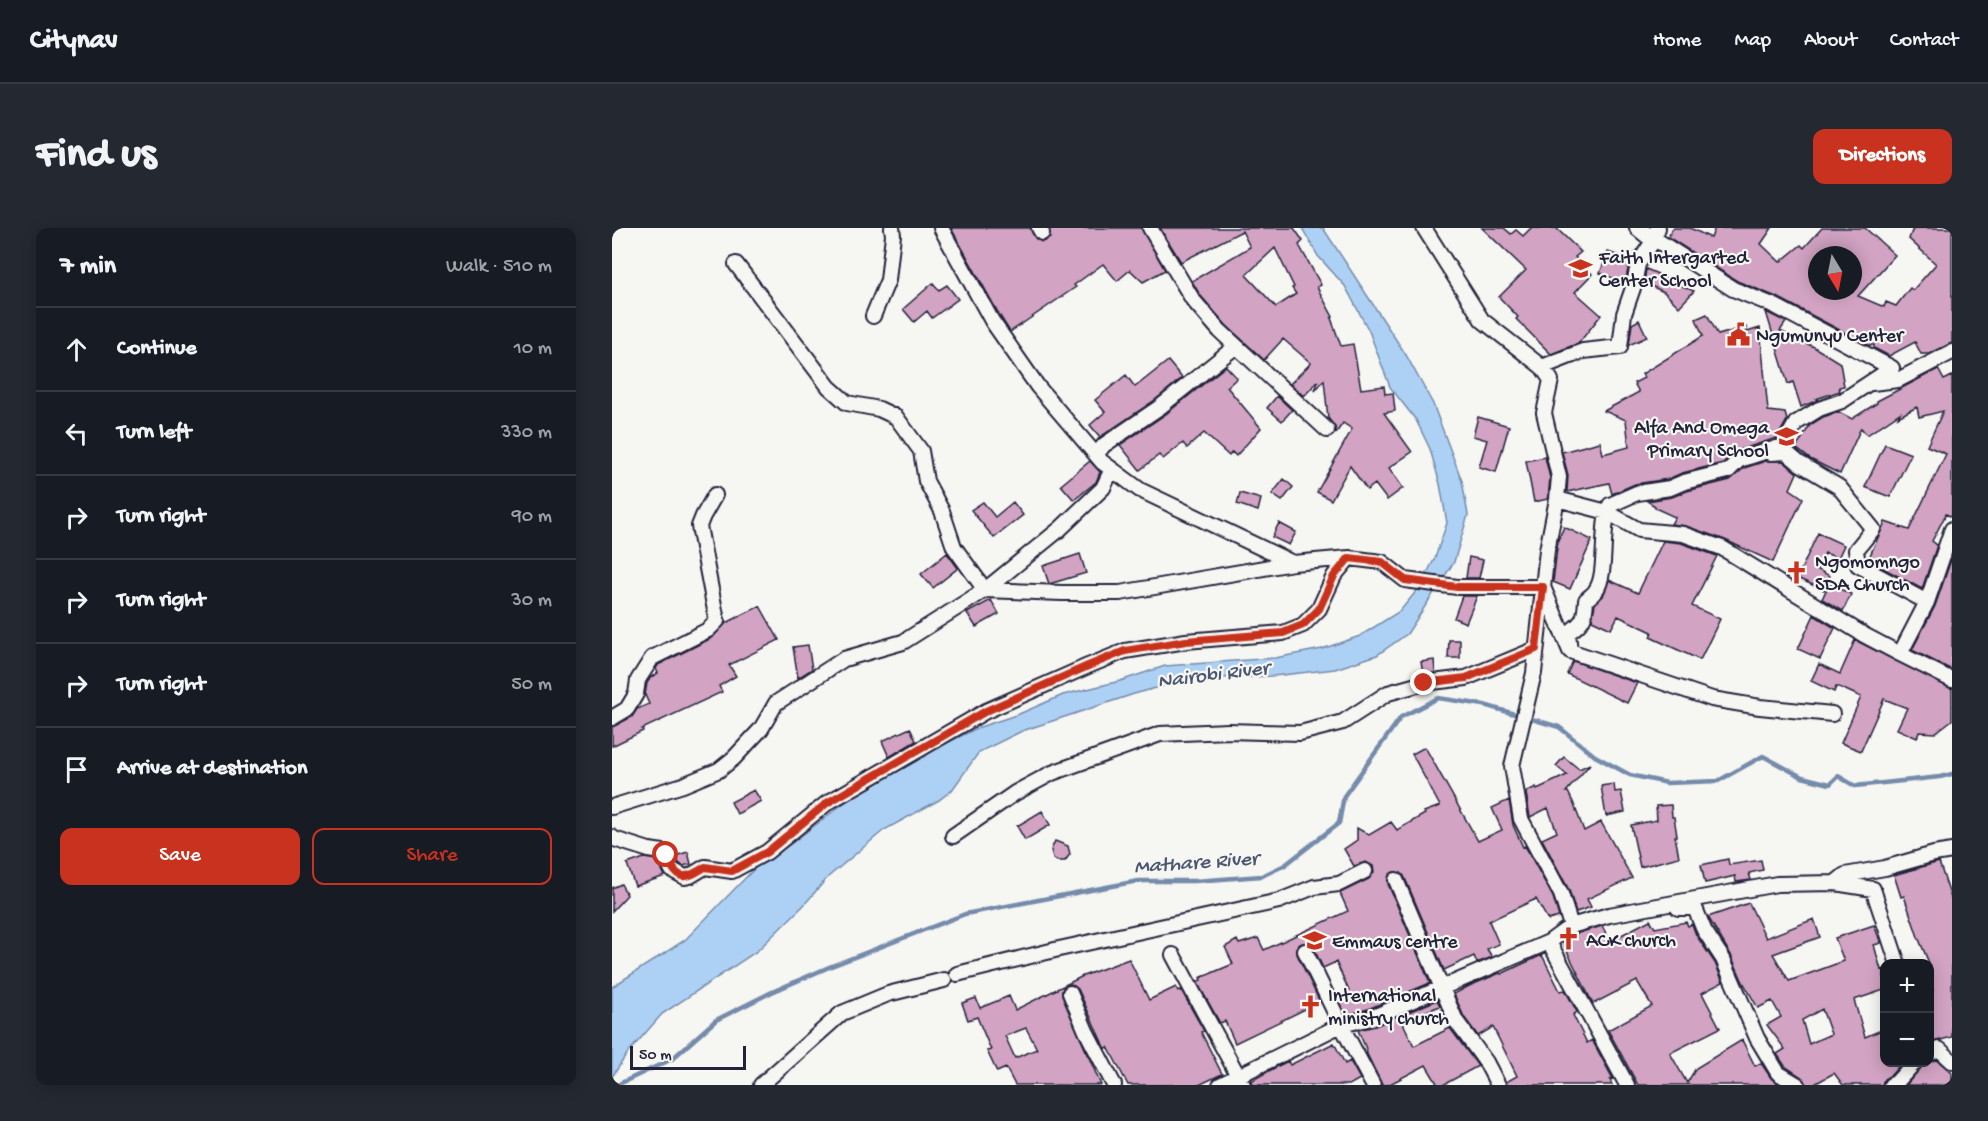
<!DOCTYPE html>
<html lang="en">
<head>
<meta charset="utf-8">
<style>
  body { margin:0; font-family:"Gochi Hand",sans-serif; background:#242831; color:#f1f3f6 }
  .controls { position:absolute; right:18px; bottom:18px; display:grid; overflow:hidden; border-radius:12px; box-shadow:0 3px 15px #0003 }
  .controls button { width:54px; height:54px; display:grid; place-items:center; padding:0; border:0; border-bottom:2px solid #363941; background:#171b24; color:#f1f3f6; font:30px sans-serif }
  .compass { position:absolute; left:1196px; top:18px; width:54px; height:54px; border-radius:50%; background:#171b24; box-shadow:0 3px 15px #0003; rotate:170deg }
  .scale { position:absolute; left:18px; bottom:15px; width:116px; box-sizing:border-box; padding-left:6px; border:3px solid #22223b; border-top:0; font-size:16px; line-height:21px; white-space:nowrap; color:#22223b; -webkit-text-stroke:4px #f6f6f2; paint-order:stroke }
  .stop { position:absolute; width:18px; height:18px; margin:-14px; border:4px solid #c8321e; border-radius:50%; background:#fff }
  .stop.end { background:#c8321e; border-color:#fff; box-shadow:0 2px 6px #0008 }
  .list { margin:0; padding:0; list-style:none }
  h2 { display:flex; justify-content:space-between; align-items:center; height:78px; margin:0; padding:0 24px; font-size:26px }
  h2 small { font-size:20px; font-weight:400; color:#9ea1a6 }
  .list li { display:grid; grid-template-columns:39px 1fr auto; gap:18px; align-items:center; box-sizing:border-box; height:84px; padding:0 24px; border-top:2px solid #363941 }
  .list b { display:block; font-size:22px; white-space:nowrap }
  .list em { font-size:20px; font-style:normal; color:#9ea1a6 }
  .actions { display:flex; gap:12px; padding:18px 24px }
  .actions a { flex:1; padding:14px 0; border:2px solid #c8321e; border-radius:12px; text-align:center; font-size:21px; color:#c8321e }
  .actions .main { background:#c8321e; color:#fff }
  .icon { flex:none; width:33px; height:33px; fill:none; stroke:currentColor; stroke-width:2; stroke-linecap:round; stroke-linejoin:round }
  .map { position:relative; flex:none; width:1340px; height:857px; overflow:hidden; border-radius:12px }
  header { display:flex; align-items:center; gap:36px; box-sizing:border-box; height:84px; padding:0 30px; background:#171b24; border-bottom:2px solid #363941 }
  header strong { font-size:28px }
  nav { display:flex; gap:33px; margin-inline-start:auto; font-size:21px }
  .intro { display:flex; align-items:center; justify-content:space-between; box-sizing:border-box; height:144px; padding:0 36px }
  h1 { margin:0; font-size:42px }
  .button { padding:15px 27px; border-radius:12px; background:#c8321e; color:#fff; font-size:21px; font-weight:700 }
  main { display:flex; gap:36px; padding:0 36px }
  aside { flex:1; background:#171b24; border-radius:12px; box-shadow:0 3px 15px #0003 }
  .map>svg:first-child { display:block }
</style>
</head>
<body>
<header>
<strong>Citynav</strong>
<nav><a>Home</a><a>Map</a><a>About</a><a>Contact</a></nav>
</header>
<div class="intro"><h1>Find us</h1><a class="button">Directions</a></div>
<main>
<aside>
<h2>7 min<small>Walk · 510 m</small></h2>
<ul class="list">
<li><svg class="icon" aria-label="ahead" viewBox="0 0 24 24"><path d="M12 20V5M6 11l6-6 6 6"/></svg><div><b>Continue</b></div><em>10 m</em></li>
<li><svg class="icon" aria-label="left" viewBox="0 0 24 24"><path d="M17 20v-9H6M10 6l-5 5 5 5"/></svg><div><b>Turn left</b></div><em>330 m</em></li>
<li><svg class="icon" aria-label="right" viewBox="0 0 24 24"><path d="M7 20v-9h11M14 6l5 5-5 5"/></svg><div><b>Turn right</b></div><em>90 m</em></li>
<li><svg class="icon" aria-label="right" viewBox="0 0 24 24"><path d="M7 20v-9h11M14 6l5 5-5 5"/></svg><div><b>Turn right</b></div><em>30 m</em></li>
<li><svg class="icon" aria-label="right" viewBox="0 0 24 24"><path d="M7 20v-9h11M14 6l5 5-5 5"/></svg><div><b>Turn right</b></div><em>50 m</em></li>
<li><svg class="icon" aria-label="arrive" viewBox="0 0 24 24"><path d="M6 21V4h12l-3 4 3 4H6"/></svg><div><b>Arrive at destination</b></div></li>
</ul>
<div class="actions"><a class="main">Save</a><a>Share</a></div>
</aside>
<div class="map">
<svg width="1340" height="857" viewBox="0 0 1340 857">
  <rect width="100%" height="100%" fill="#f6f6f2"/>
  <filter id="ink" filterUnits="userSpaceOnUse"><feTurbulence type="fractalNoise" baseFrequency=".0167" numOctaves="2"/><feDisplacementMap in="SourceGraphic" scale="12" xChannelSelector="R" yChannelSelector="G"/><feConvolveMatrix kernelMatrix="1 2 1 2 8 2 1 2 1" color-interpolation-filters="sRGB"/></filter>
  <g filter="url(#ink)">
    <path fill="#add1f5" stroke="#758bab" stroke-width="1.5" d="M690,0H711L794,127L821,176L850,253L856,287L842,334L795,406L765,427L723,441L661,448L577,451L522,466L410,503L367,524L340,562L327,572L272,602L216,649L191,678L145,723L50,786L15,826L0,849V759L73,712L144,639L180,615L249,562L289,538L365,500L407,486L451,467L508,453L553,438L663,430L710,421L748,408L788,383L807,360L823,330L835,295L828,256L818,221L804,192L778,159L757,103L733,58L706,28Z"/>
    <g fill="none" stroke-linecap="round" stroke-linejoin="round">
      <path stroke="#758bab" stroke-width="4.5" d="M5,857L60,831L104,792L160,764L217,739L353,686L526,653H583L650,648L673,637L727,595L732,568L789,489L826,470L872,477L947,499L983,528L1018,547L1055,555L1106,553L1151,528L1190,549L1218,556L1226,548L1243,558L1328,549L1340,546"/>
    </g>
    <path fill="#d2a3c3" stroke="#22223b" stroke-width="1.5" fill-rule="evenodd" d="M339,0H418L423,10L430,14L438,10L437,0H529L553,42L531,54L518,42L505,53L491,36L462,57L464,59L398,104L388,88Z
      M548,0H682L691,13L687,17L709,57L705,59L721,89L719,90L729,118L741,116L749,161L772,158L773,166L781,165L783,183L772,185L800,224L777,240L791,260L775,272L763,256L755,262L738,238L719,272L705,264L740,201L731,195L724,205L723,199L716,190L712,152L703,163L706,153L692,168L678,156L699,135L671,111L652,132L614,97L588,67L580,53L638,19L630,3L569,34ZM663,20L682,59L680,60L684,66L664,79L634,47Z
      M870,0H892L899,6L904,2L911,8L919,0H944L969,24L963,29L980,46L963,64L989,87L967,115L939,126L904,91L906,89L887,69L914,42Z
      M1061,0H1078L1099,10L1103,0H1160L1149,16L1168,34L1189,17L1192,20L1210,0H1253L1283,27L1246,68L1272,79L1274,74L1284,78L1298,60L1301,62L1324,36L1297,11L1300,3L1303,0H1340V115L1317,126H1309L1303,114L1277,128L1262,120V117H1256L1167,70L1125,53L1056,9ZM1205,27H1241V63H1205Z
      M996,24L1018,32L1013,55L988,45Z
      M1034,41L1046,46L1045,47L1082,63L1067,79L1052,64L1032,55Z
      M321,55L327,62L335,57L346,71L320,90L315,83L302,94L291,81Z
      M1154,84L1174,94L1168,103L1202,119L1228,135L1232,158L1227,159L1228,163L1204,171L1206,172L1189,179L1181,154L1176,156Z
      M1095,86L1106,107L1134,99L1135,104L1148,100L1156,183L1173,185L1175,192L1165,210L1124,223L1111,235L1070,245L1056,251L1023,256L1000,266L997,255L955,264L956,247L950,224L988,214L991,226L1017,219L1014,192L992,183L1027,164L1022,155L1032,150L1030,146L1091,108L1084,91Z
      M1027,92L1035,109L1017,117L1020,96Z
      M556,133L570,150L543,172L488,209L478,197L493,184L483,172L514,147L523,159Z
      M614,138L625,150L615,159L649,200L624,228L620,224L617,228L592,205L575,220L571,215L551,231L547,227L528,242L508,217L554,186Z
      M1326,141L1332,152L1340,148V289L1334,286L1320,313L1325,317L1310,361L1256,332L1273,294L1297,302L1334,226L1315,218L1331,183L1307,189L1305,179L1286,189L1288,185L1255,207L1249,200L1228,246L1198,231L1184,220L1198,197L1211,189L1227,184L1240,191L1265,175V173Z
      M665,168L680,182L670,193L655,180Z
      M866,189L897,198L884,244L867,239L875,212L861,208Z
      M1273,216L1299,226L1278,269L1253,259Z
      M933,229L938,250L936,271L922,274L914,233Z
      M478,233L488,244L484,254L462,272L449,257Z
      M1154,233H1171L1185,245L1178,261L1191,270L1161,334L1113,312L1074,298L1059,296L1063,289L1043,280V278L1035,273L1060,269L1075,263L1118,252L1132,240Z
      M672,251L681,259L670,273L660,266Z
      M628,265L649,271L646,283L625,276Z
      M371,274L383,289L401,274L411,287L382,310L359,282Z
      M667,295L684,304L677,317L660,309Z
      M952,299L980,312L958,361L941,354L946,312Z
      M1206,305L1232,317L1226,330L1213,325L1206,342L1218,348L1212,362L1185,350Z
      M1051,313L1069,315L1105,328L1080,378L1108,391L1088,432L1038,409L1040,404L1006,388L999,401L980,392L983,376L991,368L997,352L1026,365Z
      M335,325L346,340L321,360L309,346Z
      M468,326L474,345L437,356L431,338Z
      M857,329L871,332L867,350H854Z
      M1340,329V442L1300,422L1323,378Z
      M1217,356L1239,366L1231,383L1210,371Z
      M850,368H865L854,395L842,390Z
      M379,372L387,386L364,399L355,385Z
      M148,378L167,412L117,437L124,448L107,458L110,464L30,501L31,503L0,518V499L20,489L25,481L37,476L33,467L35,455L39,449L46,445L44,441L46,437L100,410L114,395Z
      M1202,387L1223,400L1208,431L1186,421Z
      M837,412H848V430H836Z
      M1243,412L1340,461V492L1323,505L1307,504L1305,510L1285,501L1295,480L1272,471L1249,523L1229,515L1249,469L1227,459H1224L1222,464L1199,453L1207,436L1228,446Z
      M196,417L200,441L186,450L181,419Z
      M822,432L823,445L811,446L809,434Z
      M961,433L1025,455L1015,475L955,446Z
      M298,500L304,513L277,529L270,513Z
      M813,519L866,613L890,602L880,580L897,572L901,597L911,619L913,618L941,669L947,689L936,692L924,671L877,693L887,716L875,721L880,729L865,735L862,728L832,742L792,648L789,645L781,644L777,647L776,656L818,755L756,781L734,787L725,769L737,763L724,734L711,740L701,719L698,715H690L685,718V726L708,774L623,815L613,793L608,795L585,754L589,752L588,750L621,736L613,719L625,712L627,716L646,710L652,722L736,683L728,665L757,651L762,644L761,638L754,634L742,638L732,621L745,612V600L757,607L779,594L785,602L813,586L812,584L828,578L800,526Z
      M952,529L967,541L978,536L954,564H956L961,574L972,603L989,594L1020,650L975,671L979,679L964,684L957,662L930,611L945,604L936,580L918,589L914,564L924,559L925,561L955,547L944,538Z
      M1002,556L1003,564L1009,563L1013,584L994,588L989,558Z
      M142,562L149,573L125,586L119,574Z
      M1059,577L1060,589H1062L1065,608H1063L1067,629L1028,639L1019,597L1045,592L1044,578Z
      M430,583L438,597L413,612L405,598Z
      M443,613L456,618L458,626L453,633H445L441,630L439,622Z
      M76,624L79,636L71,638L67,635L63,628Z
      M32,630L45,632L53,648L23,658L15,636Z
      M1116,631L1117,637L1149,632L1151,642L1137,645L1139,652L1124,654L1123,648L1093,655L1089,637Z
      M1327,634L1340,673V809L1317,815V764L1321,762L1317,752V735L1306,709L1292,668L1289,669L1282,647Z
      M9,656L15,667L0,683V660Z
      M1137,675L1154,710L1202,691L1208,709L1161,726L1177,753L1232,733L1223,710L1262,697L1269,715L1262,717L1269,742L1272,741V762L1242,772L1253,809L1272,801V834H1287L1288,837L1279,847L1272,851L1270,857H1231L1222,845L1201,857H1195L1191,850L1173,838L1165,826L1173,821L1155,797L1169,789L1160,773L1146,780L1130,752L1119,727L1096,689ZM1210,781L1219,806L1197,816L1190,792Z
      M1038,692L1043,700L1074,694L1076,698L1080,696L1084,707L1103,735L1111,754L1090,765L1108,800L1058,825L1075,855L1084,840L1130,812L1143,838L1149,835L1159,850L1168,857H1026L996,802L1040,778L1025,753L981,776L951,715L963,706L990,698L998,713Z
      M930,727L948,763L953,762L965,784L961,787L975,815L980,812L1001,851L998,852L1000,857H895L894,854L905,848L881,799L866,808L852,789L842,766L857,758L888,745L889,746Z
      M517,731L537,772L564,759L566,763L569,762L592,803L589,804L610,846L587,857H516L496,819L493,821L466,761L459,756L451,760L450,768L489,857H403L394,840L385,844L375,823L379,822L365,789L356,792L350,775L364,770L368,780L397,768L403,782L471,748ZM414,800L425,821L403,830L393,808Z
      M825,772L828,778L790,793L802,818L838,800L866,838L831,857H826L814,837L776,857H770L754,824L755,823L746,802L763,798Z
      M722,815L733,836L738,833L748,851L737,857H640L639,853L664,839L676,833L678,837Z
      M1325,832L1340,845V857H1294L1314,834Z"/>
    <g fill="none" stroke-linecap="round" stroke-linejoin="round">
      <defs>
        <path id="street" d="M329,0L380,93L426,159L490,234L528,262L681,335
          M427,0L430,5
          M538,0L581,72L608,103L715,202
          M812,0L870,92L930,139
          M1025,0L1041,13L1032,4L1121,61L1163,78L1280,140
          M124,36L217,159L235,175L267,181L284,189L309,223L314,253L330,283L342,319L373,362L448,301L491,260L500,241
          M261,88L276,52L281,7L280,0
          M1159,225L1174,224L1187,235L1227,259L1261,301L1244,322L1246,337L1315,374
          M484,227L492,217L548,179L623,119
          M945,271L995,284L1027,302L1071,306L1110,320L1252,407L1288,426L1315,374L1340,301
          M958,423L1100,471L1148,479L1220,486
          M1288,426L1340,452
          M0,490L15,481L24,466L26,452L40,430L96,402L105,393L87,298L91,288L103,267
          M0,579L71,557L107,542L122,530L149,501L164,475L232,431L291,414L373,362L450,365H508L681,335L737,330L770,334L793,352L845,359H931L958,423L956,405C972,394 973,390 974,372C977,369 982,366 984,362C996,346 988,298 998,277L1025,265L1058,260L1072,254L1116,243L1127,232L1171,218L1184,195L1207,181L1230,173L1280,140L1260,155L1286,152L1340,124
          M341,608L403,565L440,545L548,506L616,503L688,505L731,494L776,465L812,455L854,450L924,421
          M0,609L2,611L37,622L51,624L60,642L73,649L78,648L93,639L120,643L155,624L215,575L374,483L476,438L513,423L574,413L671,405L691,397L707,381L722,348L737,330
          M784,652L844,793L874,834L886,857
          M1223,655L1261,661L1286,736
          M1066,680H1083L1092,702L1111,731L1145,810L1166,845L1186,857
          M959,698L949,666L909,591L900,538L922,445L935,322L945,271L947,249L932,185L939,152L930,139L971,123L1008,119L1012,86L1022,57L1026,36L1041,13L1046,0
          M693,723L729,797L761,857
          M561,727L631,857
          M345,746L447,721L667,673L702,659L727,656L753,643
          M458,765L474,803L502,857
          M1318,825L1327,821L1340,833
          M149,857L230,785L276,766L332,752
          M608,857L729,797L759,790L937,714
          M1015,857L937,714L959,698L997,687L1165,656L1223,655L1233,647L1273,640L1322,626L1340,623
          M1279,857L1284,855L1303,834"/>
      </defs>
      <use href="#street" stroke="#22223b" stroke-width="18"/>
      <use href="#street" stroke="#f6f6f2" stroke-width="14"/>
    </g>
  </g>
  <g fill="none" stroke-linecap="round" stroke-linejoin="round" filter="url(#ink)">
    <path stroke="#c8321e" stroke-width="8" d="M54,627C65,651 70,654 93,639L120,643L155,624L215,575L374,483L476,438L513,423L574,413L671,405L691,397L707,381L722,348L737,330L770,334L793,352L845,359H931L924,421L854,450L812,455"/>
  </g>
  <defs>
    <symbol id="school-bare" viewBox="-9 -9 18 18"><path d="M0-5L7-2L0 1L-7-2ZM-4 1L0 2.5L4 1V4Q0 6-4 4Z" fill="#c8321e" stroke="#f6f6f2" stroke-width="2.5" paint-order="stroke"/></symbol>
    <symbol id="civic-bare" viewBox="-9 -9 18 18"><path d="M-.6-6.5H3V-4.5H.6V-3L4-1V1h2V6H-6V1h2V-1L-.6-3ZM-1.2 2.5V6h2.4V2.5Z" fill="#c8321e" stroke="#f6f6f2" stroke-width="2.5" paint-order="stroke"/></symbol>
    <symbol id="church-bare" viewBox="-9 -9 18 18"><path d="M-1.2-6h2.4v3.5h3.3v2.4h-3.3V6h-2.4V-.1h-3.3v-2.4h3.3Z" fill="#c8321e" stroke="#f6f6f2" stroke-width="2.5" paint-order="stroke"/></symbol>
  </defs>
  <g fill-rule="evenodd">
    <use href="#school-bare" x="952" y="24" width="33" height="33"/>
    <use href="#civic-bare" x="1110" y="90" width="33" height="33"/>
    <use href="#school-bare" x="1158" y="192" width="33" height="33"/>
    <use href="#church-bare" x="1168" y="328" width="33" height="33"/>
    <use href="#church-bare" x="940" y="694" width="33" height="33"/>
    <use href="#school-bare" x="686" y="696" width="33" height="33"/>
    <use href="#church-bare" x="682" y="762" width="33" height="33"/>
  </g>
  <g text-anchor="middle" stroke-width="4.5" stroke-linejoin="round" paint-order="stroke">
    <g font-size="20" fill="#22223b" stroke="#f6f6f2" text-anchor="start">
      <text x="987" y="35">Faith Intergarted<tspan x="987" dy="23">Center School</tspan></text>
      <text x="1144" y="113">Ngumunyu Center</text>
      <text x="1157" y="205" text-anchor="end">Alfa And Omega<tspan x="1157" dy="23">Primary School</tspan></text>
      <text x="1203" y="339">Ngomomngo<tspan x="1203" dy="23">SDA Church</tspan></text>
      <text x="974" y="718">ACK church</text>
      <text x="720" y="719">Emmaus centre</text>
      <text x="716" y="773">International<tspan x="716" dy="23">ministry church</tspan></text>
    </g>
    <g font-size="21" font-style="italic" fill="#4c5773" stroke="#f6f6f2">
      <text transform="translate(601 445) rotate(-7)" y="7">Nairobi River</text>
      <text transform="translate(584 633) rotate(-4)" y="7">Mathare River</text>
    </g>
  </g>
</svg>
<div class="controls">
<button>+</button>
<button>−</button>
</div>
<svg class="compass" viewBox="-18 -18 36 36"><path d="M0-13l5 13h-10z" fill="#e53935"/><path d="M0 13l5-13h-10z" fill="#9ea1a6"/></svg>
<div class="scale">50 m</div>
<div class="stop" style="left:54px;top:627px"></div>
<div class="stop end" style="left:812px;top:455px"></div>
</div>
</main>
</body>
</html>
